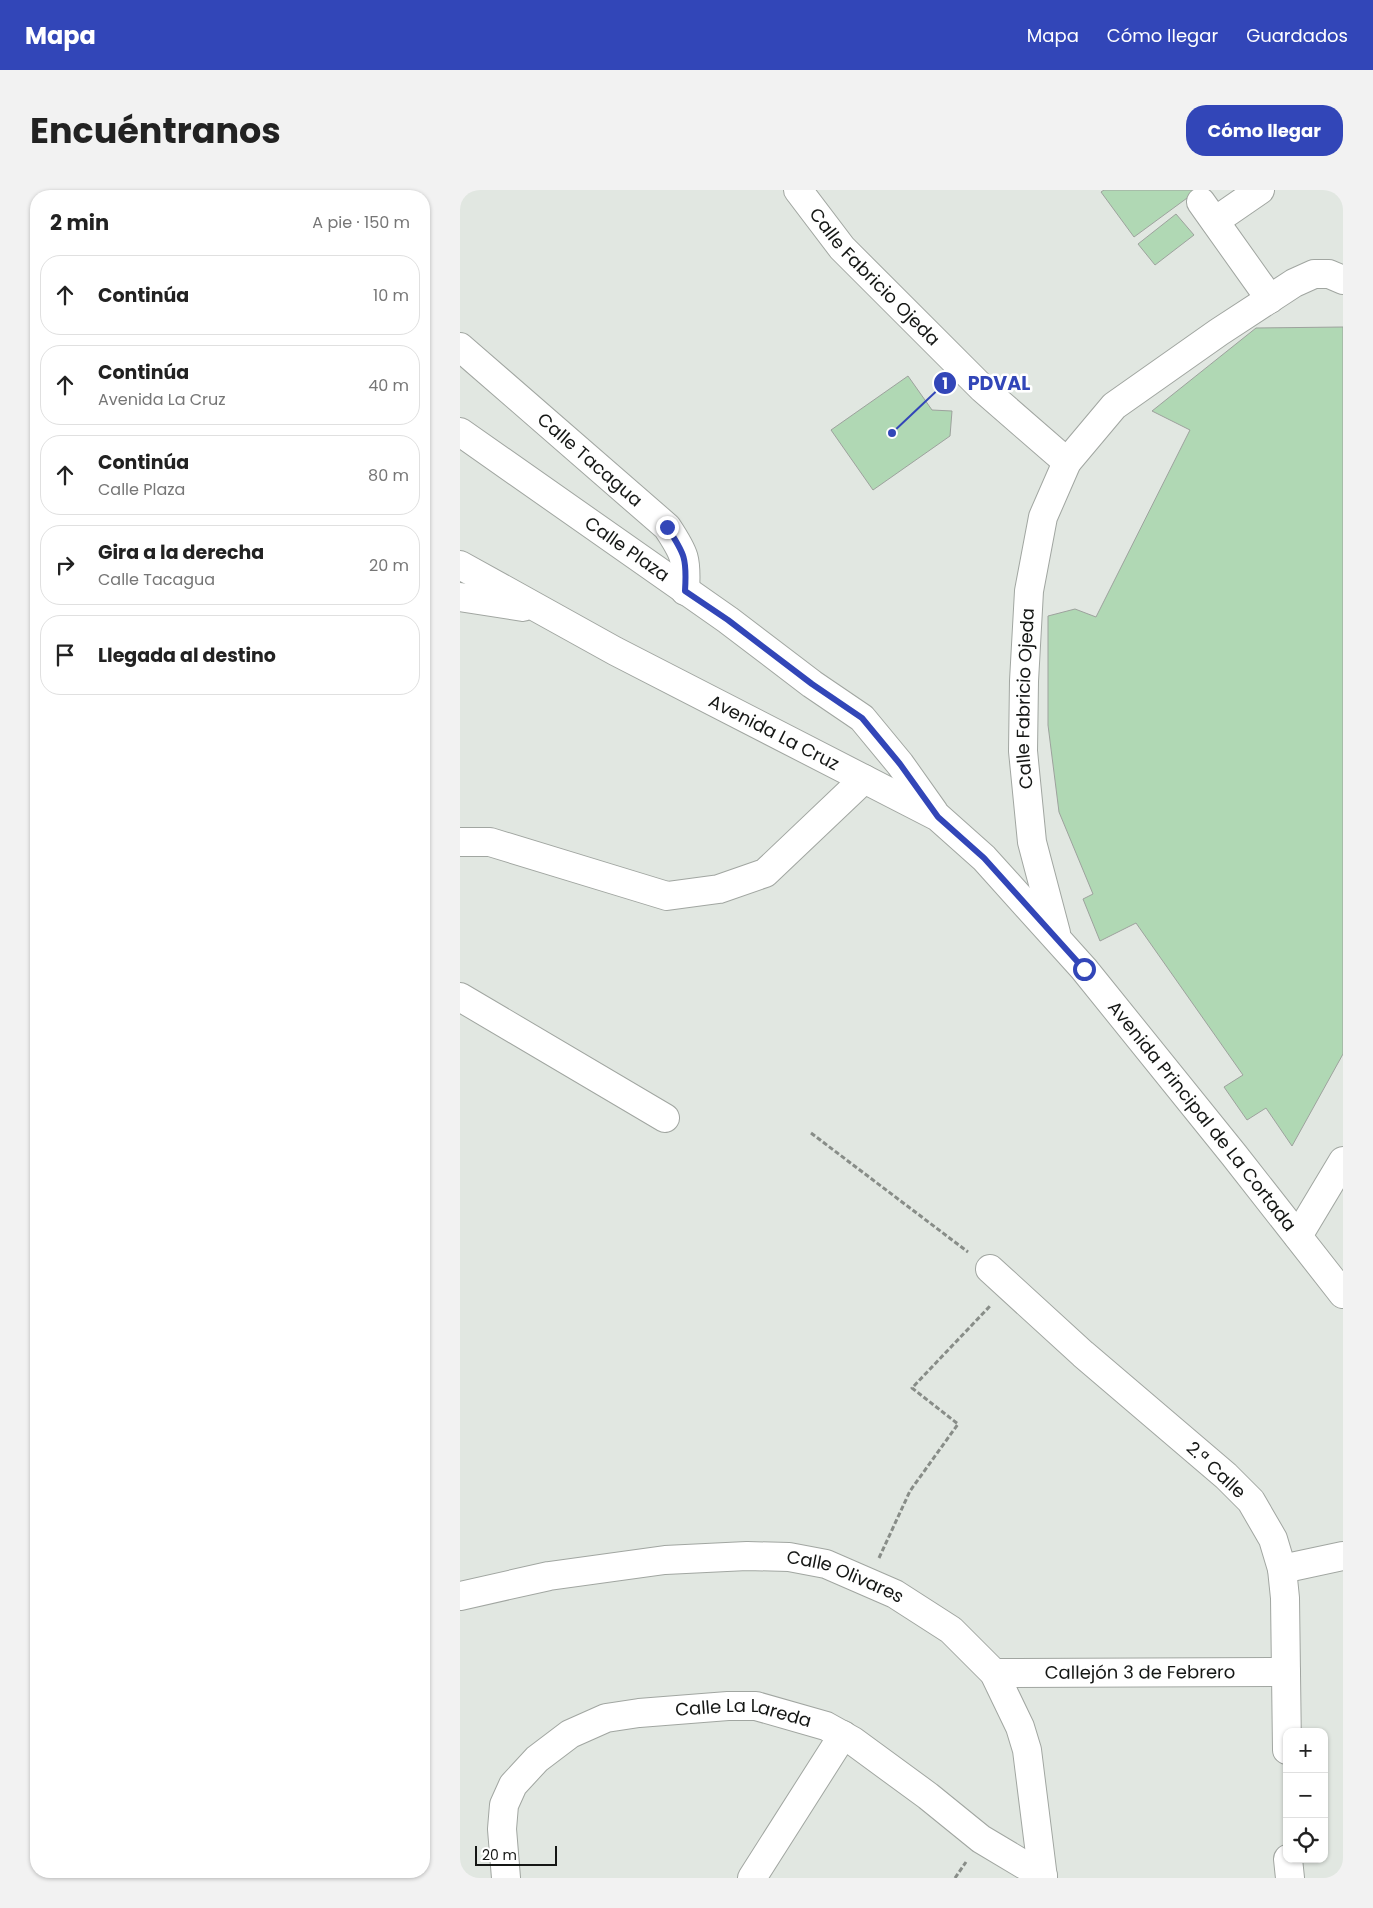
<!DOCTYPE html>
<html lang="es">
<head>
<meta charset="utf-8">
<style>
  body { margin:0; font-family:Poppins,sans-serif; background:#f2f2f2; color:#222 }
  .controls { position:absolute; right:15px; bottom:15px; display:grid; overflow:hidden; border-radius:10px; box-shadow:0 1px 4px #0004 }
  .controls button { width:45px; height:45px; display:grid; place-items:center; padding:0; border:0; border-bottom:1px solid #e0e0e0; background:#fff; color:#222; font:25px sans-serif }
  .scale { position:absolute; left:15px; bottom:12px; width:82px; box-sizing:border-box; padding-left:5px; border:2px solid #151715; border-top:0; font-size:14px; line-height:18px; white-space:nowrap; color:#151715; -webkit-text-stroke:4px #fff; paint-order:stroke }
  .stop { position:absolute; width:15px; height:15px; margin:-11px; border:4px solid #3246b8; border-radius:50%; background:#fff }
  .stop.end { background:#3246b8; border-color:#fff; box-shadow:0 1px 5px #0008 }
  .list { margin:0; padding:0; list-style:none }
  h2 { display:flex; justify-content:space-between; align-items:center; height:65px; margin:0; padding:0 20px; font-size:21px }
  h2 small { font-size:16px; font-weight:400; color:#767676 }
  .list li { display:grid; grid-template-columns:32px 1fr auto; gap:15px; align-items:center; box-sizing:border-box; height:80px; margin:0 10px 10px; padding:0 10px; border:1px solid #e0e0e0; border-radius:20px }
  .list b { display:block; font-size:19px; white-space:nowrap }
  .list p { margin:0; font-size:16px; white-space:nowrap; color:#767676 }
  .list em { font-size:16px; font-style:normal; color:#767676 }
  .icon { flex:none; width:28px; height:28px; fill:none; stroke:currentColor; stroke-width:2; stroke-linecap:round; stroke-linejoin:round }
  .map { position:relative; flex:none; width:883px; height:1688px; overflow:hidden; border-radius:20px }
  header { display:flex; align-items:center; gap:30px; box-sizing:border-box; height:70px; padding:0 25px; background:#3246b8; color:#fff }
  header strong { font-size:24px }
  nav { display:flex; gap:28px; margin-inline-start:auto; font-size:18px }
  .intro { display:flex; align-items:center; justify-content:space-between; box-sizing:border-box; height:120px; padding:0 30px }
  h1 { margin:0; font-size:35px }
  .button { padding:12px 22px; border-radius:20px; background:#3246b8; color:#fff; font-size:18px; font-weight:700 }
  main { display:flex; gap:30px; padding:0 30px }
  aside { flex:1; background:#fff; border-radius:20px; box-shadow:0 1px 4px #0004 }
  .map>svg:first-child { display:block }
</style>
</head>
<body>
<header>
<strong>Mapa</strong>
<nav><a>Mapa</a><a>Cómo llegar</a><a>Guardados</a></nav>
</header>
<div class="intro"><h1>Encuéntranos</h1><a class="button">Cómo llegar</a></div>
<main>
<aside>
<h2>2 min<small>A pie · 150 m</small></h2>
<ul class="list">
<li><svg class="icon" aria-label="ahead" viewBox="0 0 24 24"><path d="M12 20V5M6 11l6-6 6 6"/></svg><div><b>Continúa</b></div><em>10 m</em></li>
<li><svg class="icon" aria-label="ahead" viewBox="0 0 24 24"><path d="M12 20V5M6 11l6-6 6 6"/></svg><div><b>Continúa</b><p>Avenida La Cruz</p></div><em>40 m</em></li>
<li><svg class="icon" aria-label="ahead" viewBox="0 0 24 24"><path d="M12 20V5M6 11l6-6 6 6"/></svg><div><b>Continúa</b><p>Calle Plaza</p></div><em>80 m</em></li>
<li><svg class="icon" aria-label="right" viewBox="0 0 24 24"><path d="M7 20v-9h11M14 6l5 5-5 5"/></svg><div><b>Gira a la derecha</b><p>Calle Tacagua</p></div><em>20 m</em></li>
<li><svg class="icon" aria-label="arrive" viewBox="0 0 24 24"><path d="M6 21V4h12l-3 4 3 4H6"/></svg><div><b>Llegada al destino</b></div></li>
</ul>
</aside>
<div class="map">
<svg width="883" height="1688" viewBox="0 0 883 1688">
  <rect width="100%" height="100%" fill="#e1e7e1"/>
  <path fill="#b0d8b4" stroke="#9da29d" d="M644,0H738L674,47L641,2Z
    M716,24L734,45L695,75L678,54Z
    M883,137V864L832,956L806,918L787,930L764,897L783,885L676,733L640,751L623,709L633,704L599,622L588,535V426L615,419L636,427L730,240L692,221L796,138Z
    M448,186L472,220L492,221L490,246L413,300L371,240Z"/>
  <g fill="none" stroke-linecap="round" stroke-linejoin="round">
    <defs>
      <g id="minor">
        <path id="s1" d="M338,0L382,58L523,199L607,272"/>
        <path d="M741,12L810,109"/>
        <path d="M755,31L800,0"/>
        <path id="s2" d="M0,157L207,337C225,364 227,369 225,401"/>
        <path id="s3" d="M0,242L268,430L352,494L402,528L440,574L474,622"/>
        <path id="s4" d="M0,375L155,461L478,627L524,668L624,779L774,965L883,1104"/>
        <path d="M0,407L63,417"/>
        <path d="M0,652H30L207,706L259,699L305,683L404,589"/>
        <path id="s5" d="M596,743L572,652L563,561L564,491L569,401L583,327L607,272L654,216L759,142L834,93L854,84H869L883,90"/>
        <path d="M0,807L205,928"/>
        <path d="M838,1046L883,971"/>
        <path d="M530,1079L623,1164L766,1286L791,1311L813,1349L822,1379L825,1408L827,1560"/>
        <path d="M822,1379L883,1366"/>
        <path id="s6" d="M0,1406L89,1386L205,1370L287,1366L329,1367L366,1374L435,1404L491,1440L534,1483L560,1537L567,1560L583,1688"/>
        <path id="s7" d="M534,1483L826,1482"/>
        <path d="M828,1669L830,1688"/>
        <path id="s8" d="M46,1688L42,1639L44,1615L53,1595L77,1569L110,1544L146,1528L179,1523L268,1516H296L366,1536L393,1551L468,1606L521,1649L583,1686"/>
        <path d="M292,1688L383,1545"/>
      </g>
    </defs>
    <use href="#minor" stroke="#a1a6a1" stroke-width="30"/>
    <path stroke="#888d88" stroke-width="3" stroke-dasharray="5 2.5" stroke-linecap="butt" d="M351,943L508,1062
      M419,1368L450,1301L498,1234L452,1198L530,1116
      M495,1688L506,1672"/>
    <use href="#minor" stroke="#fff" stroke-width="28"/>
  </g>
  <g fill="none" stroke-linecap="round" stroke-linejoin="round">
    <path stroke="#3246b8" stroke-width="6" d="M207,337C225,364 227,369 225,401L268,430L352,494L402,528L440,574L478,627L524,668L624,779"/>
  </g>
  <g text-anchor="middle" stroke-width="5" stroke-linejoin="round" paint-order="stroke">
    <g font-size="18" fill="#151715" stroke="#fff">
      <text dy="6" stroke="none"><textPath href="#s1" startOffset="116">Calle Fabricio Ojeda</textPath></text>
      <text dy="6" stroke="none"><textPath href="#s2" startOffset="172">Calle Tacagua</textPath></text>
      <text dy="6" stroke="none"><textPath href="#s3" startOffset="204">Calle Plaza</textPath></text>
      <text dy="6" stroke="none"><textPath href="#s5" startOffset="238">Calle Fabricio Ojeda</textPath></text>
      <text dy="6" stroke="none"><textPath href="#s4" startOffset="356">Avenida La Cruz</textPath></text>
      <text dy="6" stroke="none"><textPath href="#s4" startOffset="940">Avenida Principal de La Cortada</textPath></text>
      <text transform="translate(756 1280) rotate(43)" y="6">2.ª Calle</text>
      <text dy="6" stroke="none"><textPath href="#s6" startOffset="392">Calle Olivares</textPath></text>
      <text dy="6" stroke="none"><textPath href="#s7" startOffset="146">Callejón 3 de Febrero</textPath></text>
      <text dy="6" stroke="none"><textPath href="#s8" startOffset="350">Calle La Lareda</textPath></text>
    </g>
  </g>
  <path fill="none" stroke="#3246b8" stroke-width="2" d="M432 243L485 193"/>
  <g fill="#3246b8" stroke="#fff" stroke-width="2">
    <circle cx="432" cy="243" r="5"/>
    <circle cx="485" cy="193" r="12"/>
  </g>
  <g font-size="15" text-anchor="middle" font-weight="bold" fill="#fff">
    <text x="485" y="199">1</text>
  </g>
  <g font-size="19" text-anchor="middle" font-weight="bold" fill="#3246b8" stroke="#fff" stroke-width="5" stroke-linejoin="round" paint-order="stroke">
    <text x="539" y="200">PDVAL</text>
  </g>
</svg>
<div class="controls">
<button>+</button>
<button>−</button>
<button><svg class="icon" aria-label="locate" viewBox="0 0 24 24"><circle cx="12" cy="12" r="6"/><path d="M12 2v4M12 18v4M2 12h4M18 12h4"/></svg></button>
</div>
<div class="scale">20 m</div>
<div class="stop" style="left:624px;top:779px"></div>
<div class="stop end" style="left:207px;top:337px"></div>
</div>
</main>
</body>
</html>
